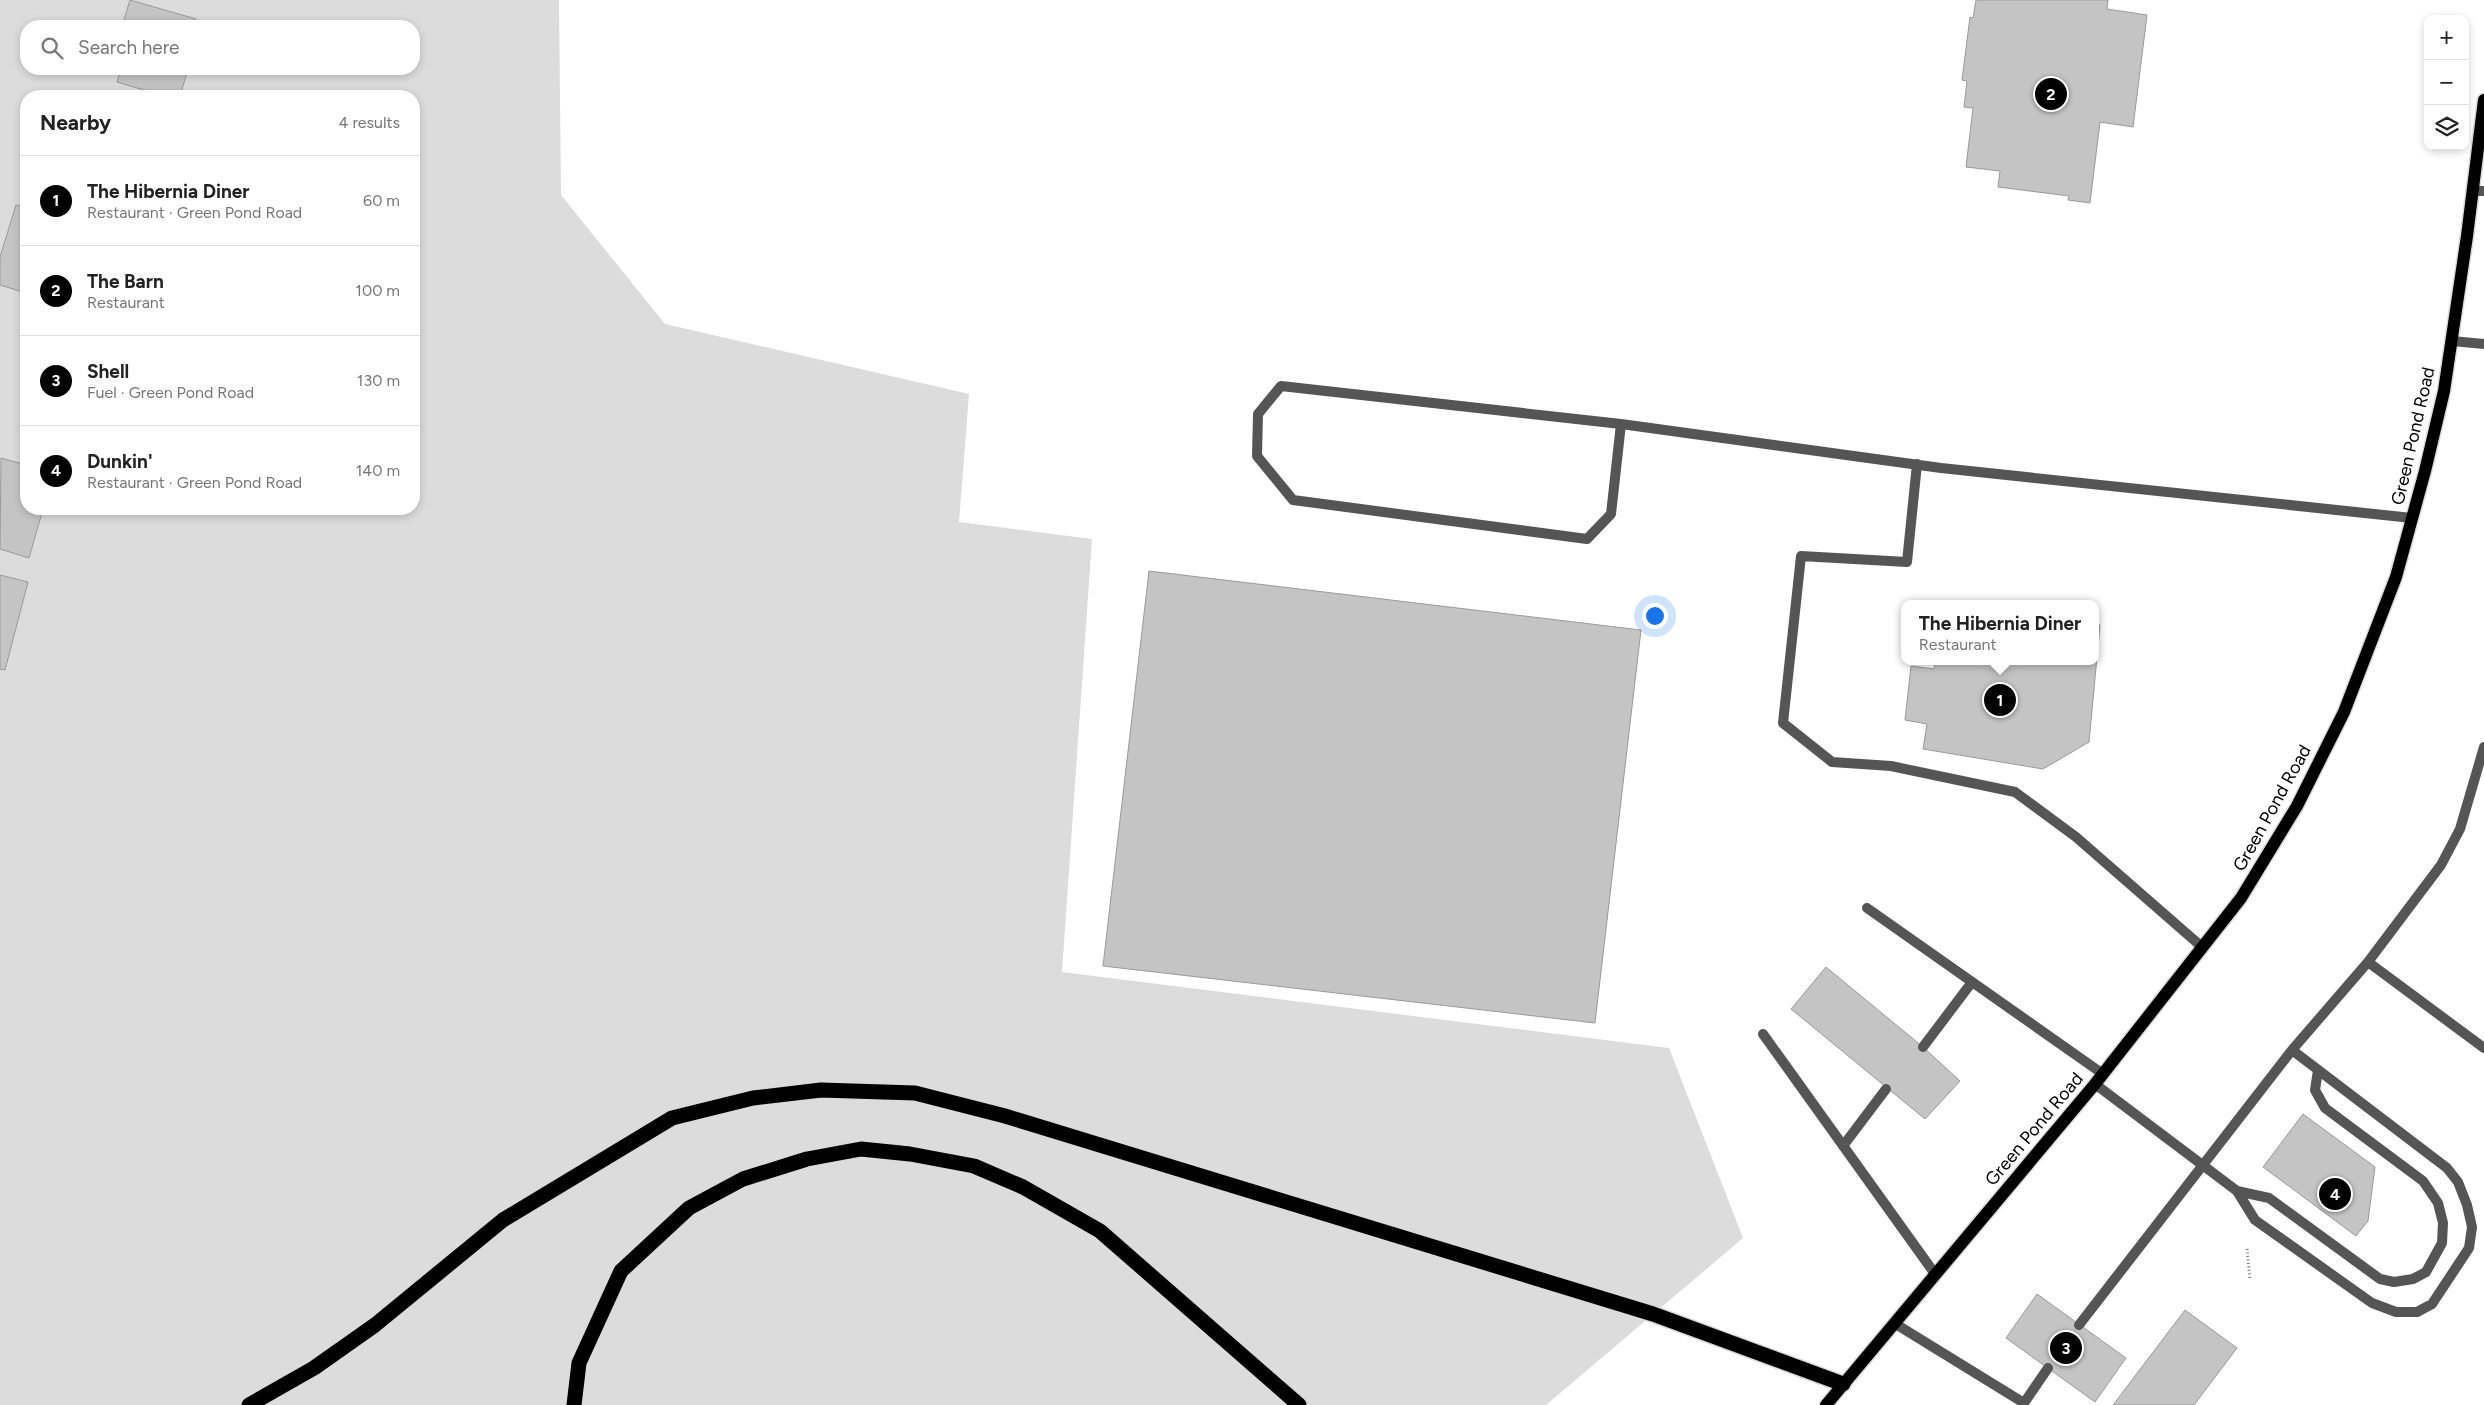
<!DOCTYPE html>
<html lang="en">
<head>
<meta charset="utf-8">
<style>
  body { margin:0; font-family:Figtree,sans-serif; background:#f2f2f2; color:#222 }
  .controls { position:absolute; right:15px; top:15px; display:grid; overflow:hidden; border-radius:10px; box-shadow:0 2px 8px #0003 }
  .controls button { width:45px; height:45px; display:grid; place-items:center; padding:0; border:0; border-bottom:1px solid #e0e0e0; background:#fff; color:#222; font:25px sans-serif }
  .you { position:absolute; left:1654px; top:615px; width:18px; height:18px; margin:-12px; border:4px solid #fff; border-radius:50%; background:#1a73e8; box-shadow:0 0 0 8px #1a73e833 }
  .badge { display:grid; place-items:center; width:32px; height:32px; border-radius:50%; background:#000; color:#fff; font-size:16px; font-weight:700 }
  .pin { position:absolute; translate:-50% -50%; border:2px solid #fff; box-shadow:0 1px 5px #0006 }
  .popup { position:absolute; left:1901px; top:600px; width:198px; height:65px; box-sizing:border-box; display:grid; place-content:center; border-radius:10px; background:#fff; filter:drop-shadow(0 1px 4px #0005); font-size:16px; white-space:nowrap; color:#767676 }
  .popup b { font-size:19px; color:#222 }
  .popup::after { content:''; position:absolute; left:50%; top:100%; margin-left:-10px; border:10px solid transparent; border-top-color:#fff }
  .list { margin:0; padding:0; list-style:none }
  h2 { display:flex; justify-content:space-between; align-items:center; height:65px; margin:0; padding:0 20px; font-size:21px }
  h2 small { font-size:16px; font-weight:400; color:#767676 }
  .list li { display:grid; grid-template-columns:32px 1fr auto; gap:15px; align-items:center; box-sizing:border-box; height:90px; padding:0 20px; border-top:1px solid #e0e0e0 }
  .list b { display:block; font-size:19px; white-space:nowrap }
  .list p { margin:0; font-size:16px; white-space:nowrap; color:#767676 }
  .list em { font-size:16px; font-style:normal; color:#767676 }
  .icon { flex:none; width:28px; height:28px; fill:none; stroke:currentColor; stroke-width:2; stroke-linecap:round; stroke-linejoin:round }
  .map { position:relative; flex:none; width:2484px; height:1405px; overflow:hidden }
  .search { position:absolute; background:#fff; box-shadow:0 2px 8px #0003; left:20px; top:20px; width:400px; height:55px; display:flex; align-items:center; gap:12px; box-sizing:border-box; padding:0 18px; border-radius:20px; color:#767676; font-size:19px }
  .panel { position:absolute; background:#fff; box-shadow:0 2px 8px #0003; left:20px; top:90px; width:400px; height:425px; border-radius:20px }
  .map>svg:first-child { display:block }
</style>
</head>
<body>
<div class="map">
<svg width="2484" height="1405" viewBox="0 0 2484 1405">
  <rect width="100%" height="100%" fill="#fff"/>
  <path fill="#dcdcdc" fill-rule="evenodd" d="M0,0H559L561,195L665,324L969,394L959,522L1092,539L1062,972L1669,1048L1743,1238L1546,1405H0ZM26,26H414V69H26ZM26,96H414V509H26Z"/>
  <path fill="#c4c4c4" stroke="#999" d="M130,0L196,19L194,26H122Z
    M1976,0H2108L2107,9L2147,15L2133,127L2100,122L2090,203L2068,200L2069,196L1998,187L2000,171L1966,167L1973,108L1964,107L1967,81L1962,80L1970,17L1973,18Z
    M121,69H188L180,96H164L117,82Z
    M16,205L26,208V293L0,285V257Z
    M1,458L26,465V509H43L29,558L0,549Z
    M1149,571L1641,630L1595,1023L1103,966Z
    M0,575L28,582L5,670L0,669Z
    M2095,624L2100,625L2089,742L2043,769L1923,749L1927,724L1905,720L1911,666L1934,669L1935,661H2095Z
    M1826,967L1923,1047L1960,1081L1925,1119L1791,1009Z
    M2303,1114L2375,1167L2368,1221L2356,1236L2263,1167Z
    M2037,1294L2126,1358L2095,1402L2006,1338Z
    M2185,1310L2237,1348L2194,1405H2113Z"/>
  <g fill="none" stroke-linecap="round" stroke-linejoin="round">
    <defs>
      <path id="primary" d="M1826,1405L2095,1084L2241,898L2297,806L2344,712L2396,577L2425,471L2444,391L2467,236L2484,100"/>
      <path id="highway" d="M249,1405L314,1368L375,1325L503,1220L672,1118L753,1098L821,1090L915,1093L1005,1116L1653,1314L1843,1384
        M574,1405L579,1363L621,1271L689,1208L743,1179L807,1159L861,1149L910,1154L974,1166L1023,1187L1100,1231L1299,1405"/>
    </defs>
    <use href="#primary" stroke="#dbdbdb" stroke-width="15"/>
    <use href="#highway" stroke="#dbdbdb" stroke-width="18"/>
    <path stroke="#777" stroke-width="3" stroke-dasharray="1 2.5" stroke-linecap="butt" d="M2247,1249L2250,1280"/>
    <path stroke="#555" stroke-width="10" d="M2473,191H2484
      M2452,341L2484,344
      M1621,424L1611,514L1587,539L1293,500L1257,456L1258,414L1281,386L1621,424L1941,468L2412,518
      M1917,464L1907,562L1801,556L1783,723L1832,762L1891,766L2015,792L2076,837L2202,947
      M1867,908L2103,1074
      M2368,962L2484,1048
      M1763,1034L1935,1274
      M1923,1047L1972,982
      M2095,1084L2237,1191L2255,1220L2372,1303L2396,1312H2417L2432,1304L2469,1248L2472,1227L2467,1205L2458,1182L2447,1168L2292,1050
      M1843,1146L1886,1089
      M2237,1191L2269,1198L2380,1279L2394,1282L2413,1279L2426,1272L2442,1243L2443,1223L2438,1203L2423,1181L2325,1108L2315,1090L2318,1070
      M1894,1323L2024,1403L2048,1368
      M2079,1325L2292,1050L2368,962L2441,865L2460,829L2484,747"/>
    <use href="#primary" stroke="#000" stroke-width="12"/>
    <use href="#highway" stroke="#000" stroke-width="15"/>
  </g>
  <g text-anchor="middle" stroke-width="4" stroke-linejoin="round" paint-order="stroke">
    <g font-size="18" fill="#000" stroke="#fff">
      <text transform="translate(2413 436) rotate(-77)" y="6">Green Pond Road</text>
      <text transform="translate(2272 808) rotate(-61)" y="6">Green Pond Road</text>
      <text transform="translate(2034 1129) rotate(-50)" y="6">Green Pond Road</text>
    </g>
  </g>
</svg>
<div class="controls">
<button>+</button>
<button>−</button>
<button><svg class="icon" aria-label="layers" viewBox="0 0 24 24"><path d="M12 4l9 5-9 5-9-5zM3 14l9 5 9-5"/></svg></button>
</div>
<div class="you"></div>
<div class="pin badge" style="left:2000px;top:700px">1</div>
<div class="popup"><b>The Hibernia Diner</b>Restaurant</div>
<div class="pin badge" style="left:2051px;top:94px">2</div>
<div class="pin badge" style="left:2066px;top:1348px">3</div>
<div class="pin badge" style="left:2335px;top:1194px">4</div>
<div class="search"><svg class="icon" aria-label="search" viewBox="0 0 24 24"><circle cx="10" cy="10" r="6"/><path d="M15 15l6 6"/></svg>Search here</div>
<section class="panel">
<h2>Nearby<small>4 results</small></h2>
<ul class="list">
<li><span class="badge">1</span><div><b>The Hibernia Diner</b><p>Restaurant · Green Pond Road</p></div><em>60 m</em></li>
<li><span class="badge">2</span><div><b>The Barn</b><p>Restaurant</p></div><em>100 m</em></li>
<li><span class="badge">3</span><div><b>Shell</b><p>Fuel · Green Pond Road</p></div><em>130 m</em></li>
<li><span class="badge">4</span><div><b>Dunkin'</b><p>Restaurant · Green Pond Road</p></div><em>140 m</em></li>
</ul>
</section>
</div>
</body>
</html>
